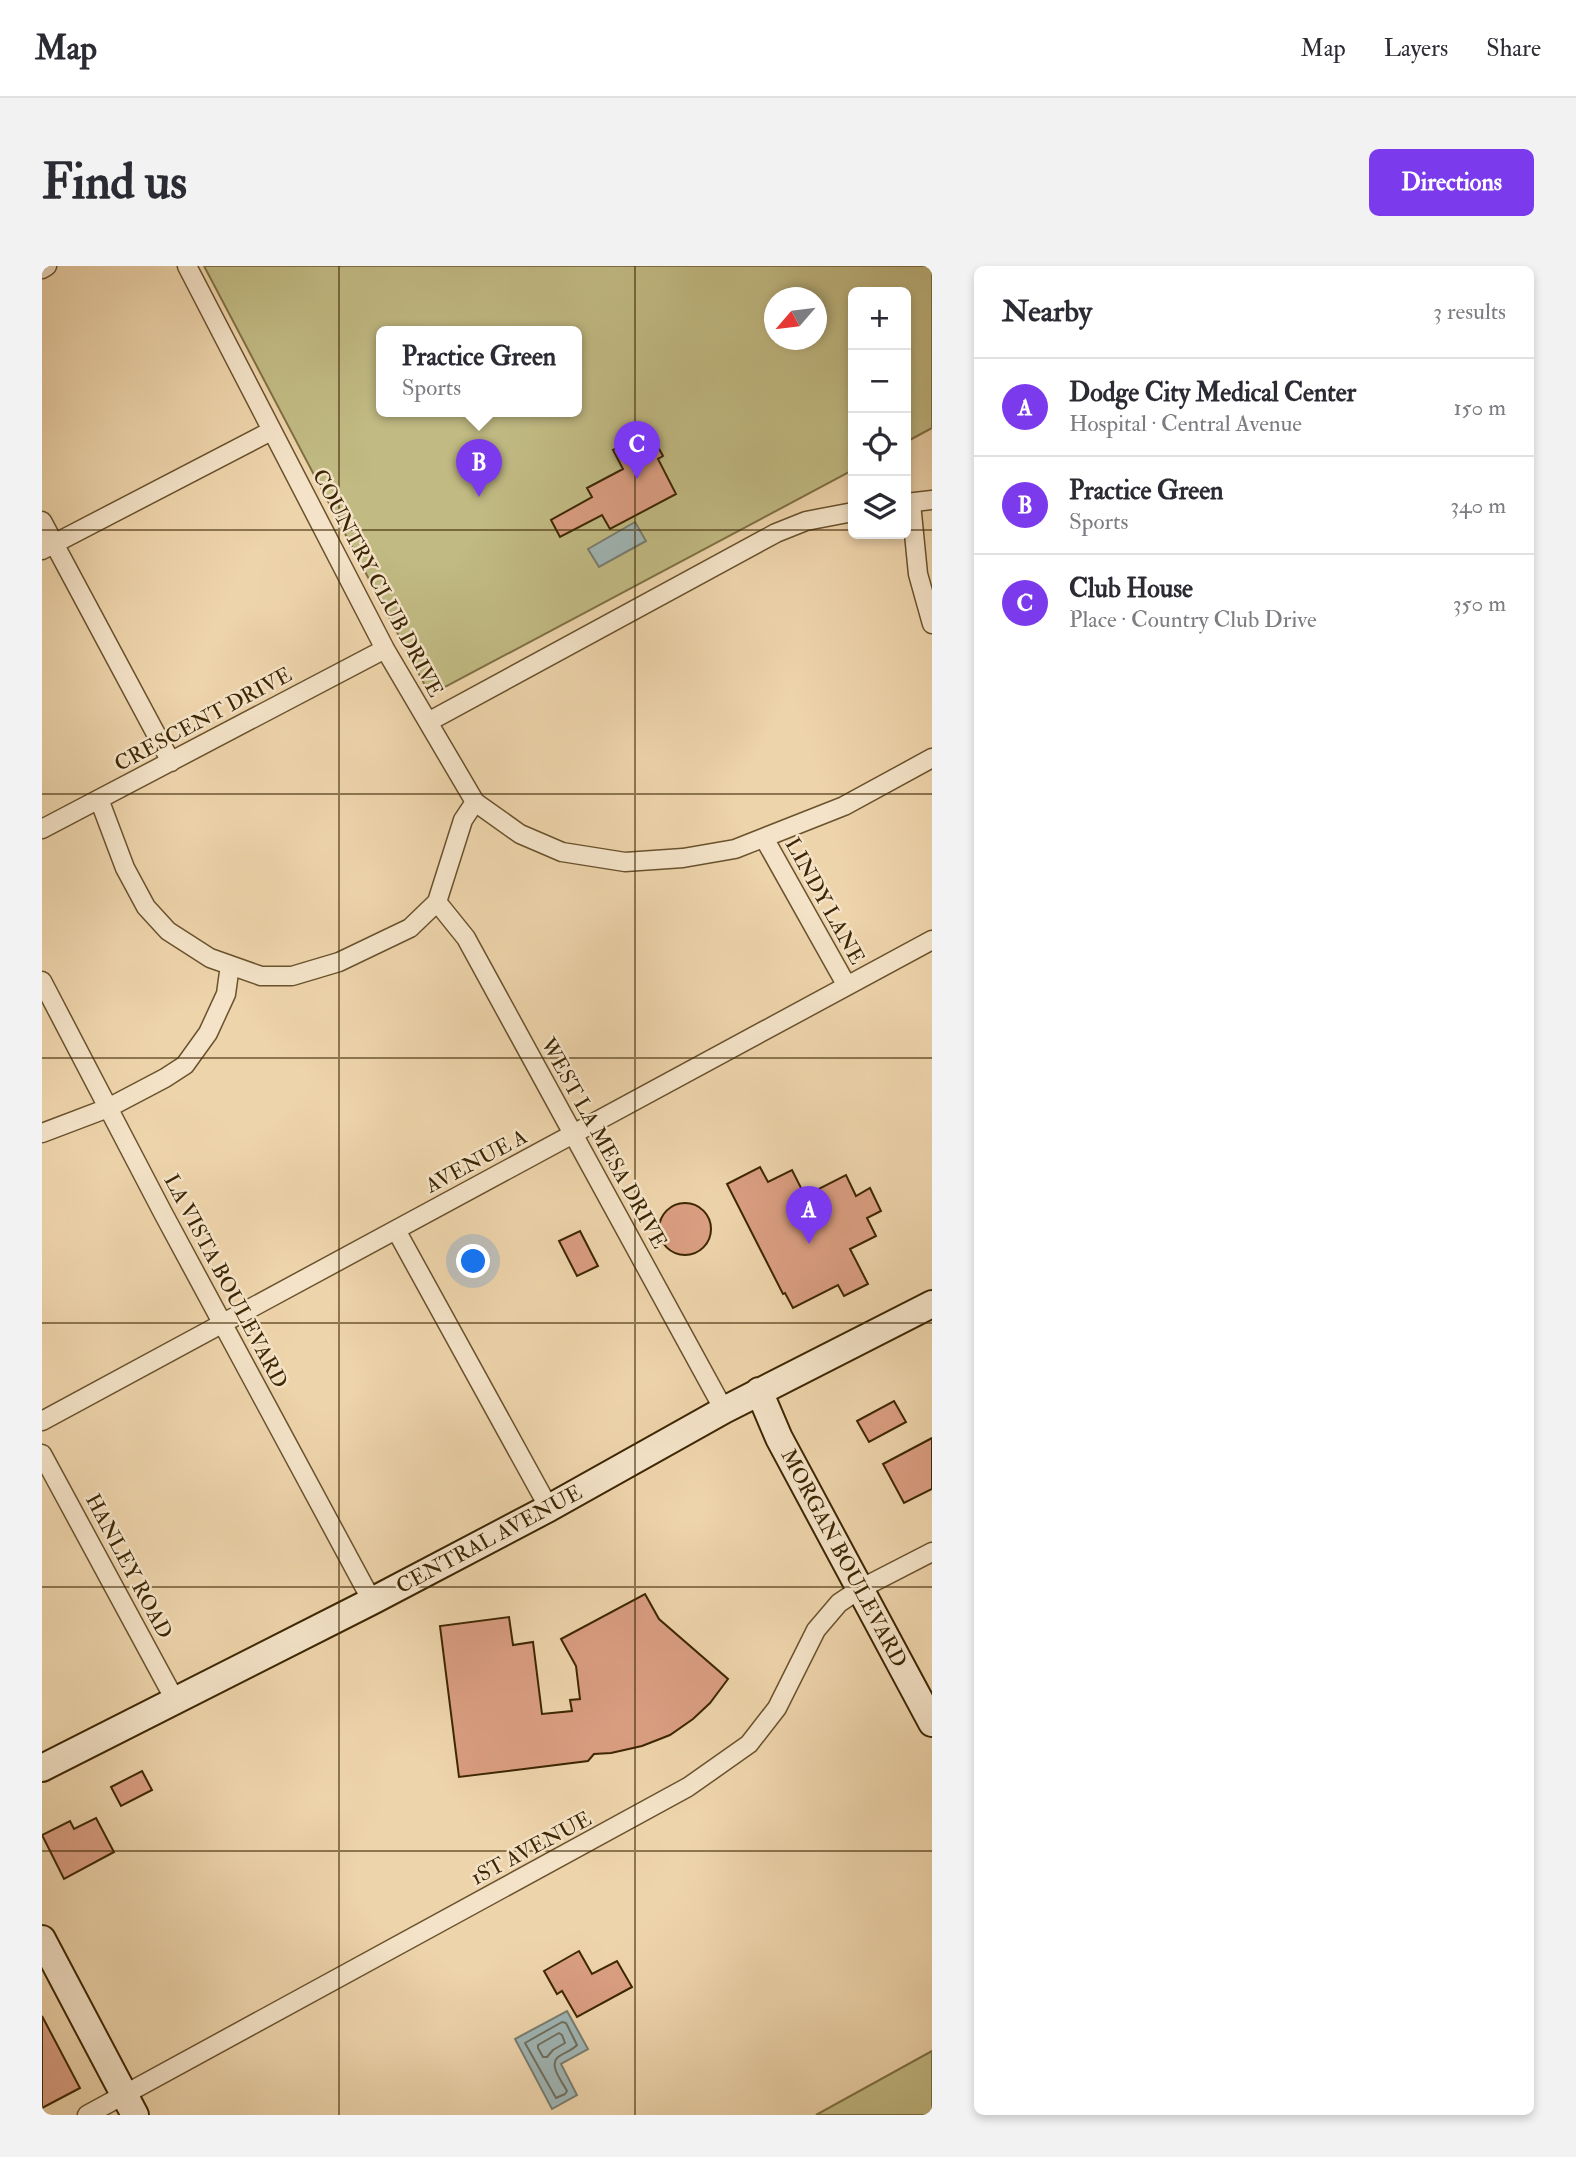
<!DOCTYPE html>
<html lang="en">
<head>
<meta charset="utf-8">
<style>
  body { margin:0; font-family:"IM FELL Double Pica",serif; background:#f2f2f3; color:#2b2b33 }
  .controls { position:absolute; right:21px; top:21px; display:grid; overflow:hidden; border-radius:10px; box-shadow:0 4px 10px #0003 }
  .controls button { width:63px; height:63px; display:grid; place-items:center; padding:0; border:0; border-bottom:2px solid #e1e1e2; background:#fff; color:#2b2b33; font:35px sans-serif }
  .compass { position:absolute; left:722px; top:21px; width:63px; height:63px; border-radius:50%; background:#fff; box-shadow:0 4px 10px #0003; rotate:242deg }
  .you { position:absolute; left:432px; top:996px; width:24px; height:24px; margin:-18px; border:5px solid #fff; border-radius:50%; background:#1a73e8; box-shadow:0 0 0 10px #1a73e833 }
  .badge { display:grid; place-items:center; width:46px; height:46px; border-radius:50%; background:#7c3aed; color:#fff; font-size:23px; font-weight:700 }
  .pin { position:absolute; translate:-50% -58px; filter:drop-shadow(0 2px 4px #0008) }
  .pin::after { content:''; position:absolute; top:37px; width:24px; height:21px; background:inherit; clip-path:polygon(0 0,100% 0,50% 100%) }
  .popup { position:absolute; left:334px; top:60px; width:206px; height:91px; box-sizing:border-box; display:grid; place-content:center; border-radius:10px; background:#fff; filter:drop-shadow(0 2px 5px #0005); font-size:23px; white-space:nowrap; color:#7c7c81 }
  .popup b { font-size:26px; color:#2b2b33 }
  .popup::after { content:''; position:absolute; left:50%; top:100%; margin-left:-14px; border:14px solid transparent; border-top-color:#fff }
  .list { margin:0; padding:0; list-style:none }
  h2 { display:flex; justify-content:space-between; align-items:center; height:91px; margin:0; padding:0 28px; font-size:30px }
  h2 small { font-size:23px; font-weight:400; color:#7c7c81 }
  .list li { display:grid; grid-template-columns:46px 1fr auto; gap:21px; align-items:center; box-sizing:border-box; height:98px; padding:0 28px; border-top:2px solid #e1e1e2 }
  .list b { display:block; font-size:26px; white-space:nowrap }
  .list p { margin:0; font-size:23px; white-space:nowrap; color:#7c7c81 }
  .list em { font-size:23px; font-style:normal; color:#7c7c81 }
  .icon { flex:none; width:38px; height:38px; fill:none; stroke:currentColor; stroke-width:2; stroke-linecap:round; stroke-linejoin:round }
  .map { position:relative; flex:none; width:890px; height:1849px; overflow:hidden; border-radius:10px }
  header { display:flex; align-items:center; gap:42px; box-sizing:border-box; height:98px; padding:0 35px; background:#fff; border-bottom:2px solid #e1e1e2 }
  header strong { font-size:33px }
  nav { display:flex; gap:38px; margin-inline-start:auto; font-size:24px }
  .intro { display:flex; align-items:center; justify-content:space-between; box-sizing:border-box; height:168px; padding:0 42px }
  h1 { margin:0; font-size:49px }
  .button { padding:18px 32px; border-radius:10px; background:#7c3aed; color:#fff; font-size:24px; font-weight:700 }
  main { display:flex; gap:42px; padding:0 42px }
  aside { flex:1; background:#fff; border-radius:10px; box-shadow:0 4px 10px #0003 }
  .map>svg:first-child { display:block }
</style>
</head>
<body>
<header>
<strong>Map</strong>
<nav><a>Map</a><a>Layers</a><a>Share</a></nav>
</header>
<div class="intro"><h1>Find us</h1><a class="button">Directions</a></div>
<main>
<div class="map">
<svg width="890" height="1849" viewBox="0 0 890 1849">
  <rect width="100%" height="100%" fill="#eed4ab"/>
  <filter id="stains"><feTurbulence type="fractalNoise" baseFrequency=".00286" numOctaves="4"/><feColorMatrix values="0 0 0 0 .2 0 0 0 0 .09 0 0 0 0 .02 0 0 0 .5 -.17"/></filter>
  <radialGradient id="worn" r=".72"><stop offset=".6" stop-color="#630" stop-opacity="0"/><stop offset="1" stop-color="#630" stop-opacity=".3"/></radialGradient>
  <path fill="#c1ba83" stroke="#7f7043" stroke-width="2" fill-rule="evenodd" d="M162,0H890V162L864,176V26H811V204L388,429ZM732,32H774V74H732ZM339,65H535V145H339Z
    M890,1785V1849H774Z"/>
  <path fill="#9fb5b5" stroke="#787c6e" stroke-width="2" d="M593,256L604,275L557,301L546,283Z
    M525,1745L546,1783L519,1798L535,1829L510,1843L473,1773Z"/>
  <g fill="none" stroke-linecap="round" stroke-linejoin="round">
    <path stroke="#6e6e5c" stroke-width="2" d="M520,1756L524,1757L535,1779C530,1785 520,1787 515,1792C507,1800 521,1817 525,1825L523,1828L514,1832L483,1777Z
      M517,1767L520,1769L523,1777L511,1784L505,1791H501L496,1782V1779Z"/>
  </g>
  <path fill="#da9e81" stroke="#3d2603" stroke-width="2" d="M607,165L621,190L616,193L634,228L568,263L560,249L518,271L509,254L550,231L545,222L581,203L571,184Z
    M718,901L726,916L750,904L763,930L804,909L814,930L828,922L839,945L825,952L834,970L808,983L826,1018L802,1030L796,1019L751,1042L743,1027L741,1028L685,918Z
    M617 963a26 26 0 1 1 52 0a26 26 0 1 1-52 0Z
    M538,965L556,1000L535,1010L517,975Z
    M852,1135L864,1156L827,1176L815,1155Z
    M890,1172V1223L862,1237L841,1198Z
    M603,1328L617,1353L686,1413L668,1437L651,1453L628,1469L600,1480L569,1487L552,1488L546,1495L417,1511L398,1360L467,1351L471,1379L491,1376L500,1448L530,1445L528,1434L538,1433L534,1400L519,1373Z
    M100,1505L110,1524L79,1540L69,1521Z
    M54,1552L72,1586L22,1613L0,1569L28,1555L32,1563Z
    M537,1685L550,1708L575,1695L590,1721L535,1751L520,1725L515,1728L502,1705Z
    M0,1750L38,1822L0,1842Z"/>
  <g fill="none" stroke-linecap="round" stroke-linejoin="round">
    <defs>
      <path id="street" d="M145,0L343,383L433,536L478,568L520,586L583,596L641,592L693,583L802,540L890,492
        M0,3L5,0
        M864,237L890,234
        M869,237L876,308L890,358
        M0,255L129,496
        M0,284L229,165
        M386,456L734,267L764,255L811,246
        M57,533L83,602L104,641L126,665L168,692L219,710H250L297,696L368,662L395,636
        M0,563L343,383
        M722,572L805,720
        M395,636L424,672L682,1144
        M395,636L421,554L433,536
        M0,715L121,947L330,1335
        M0,867L66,842L123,812L143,799L166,767L184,728L188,699
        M354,964L507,1242
        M0,1155L890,674
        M0,1188L133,1434
        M45,1849L646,1521L707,1478L735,1442L774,1364L797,1337L818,1323L890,1286"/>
      <path id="secondary" d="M717,1125L737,1172L890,1457
        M0,1502L330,1335L507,1242L682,1144L890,1038
        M0,1673L93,1849"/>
    </defs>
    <use href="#street" stroke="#69522d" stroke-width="21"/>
    <use href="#secondary" stroke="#3d2603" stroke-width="30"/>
    <use href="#street" stroke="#f4e3c8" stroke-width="18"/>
    <use href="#secondary" stroke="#f4e3c8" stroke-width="26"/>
  </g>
  <path fill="none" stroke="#3d2603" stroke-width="2" stroke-opacity="0.55" d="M297,0V1849M593,0V1849M0,264H811M864,264H890M0,528H890M0,792H890M0,1057H890M0,1321H890M0,1585H890"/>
  <g text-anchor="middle" stroke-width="5" stroke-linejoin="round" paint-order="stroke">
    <g font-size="21" fill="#3d2603" stroke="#f4e3c8">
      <text transform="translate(336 317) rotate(62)" y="7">COUNTRY CLUB DRIVE</text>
      <text transform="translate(161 453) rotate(-28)" y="7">CRESCENT DRIVE</text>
      <text transform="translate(783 635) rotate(61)" y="7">LINDY LANE</text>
      <text transform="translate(562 877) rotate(61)" y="7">WEST LA MESA DRIVE</text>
      <text transform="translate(434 895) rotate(-28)" y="7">AVENUE A</text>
      <text transform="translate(184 1015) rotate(62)" y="7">LA VISTA BOULEVARD</text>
      <text transform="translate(447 1273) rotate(-28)" y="7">CENTRAL AVENUE</text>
      <text transform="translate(802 1292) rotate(62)" y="7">MORGAN BOULEVARD</text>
      <text transform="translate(87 1300) rotate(62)" y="7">HANLEY ROAD</text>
      <text transform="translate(489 1582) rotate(-28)" y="7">1ST AVENUE</text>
    </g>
  </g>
  <rect width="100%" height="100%" filter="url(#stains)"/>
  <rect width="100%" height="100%" fill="url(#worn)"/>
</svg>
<div class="controls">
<button>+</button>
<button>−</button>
<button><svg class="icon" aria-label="locate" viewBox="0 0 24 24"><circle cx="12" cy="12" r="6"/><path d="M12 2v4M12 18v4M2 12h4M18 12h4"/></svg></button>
<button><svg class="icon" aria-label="layers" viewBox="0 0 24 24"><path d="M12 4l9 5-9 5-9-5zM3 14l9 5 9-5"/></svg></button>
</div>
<svg class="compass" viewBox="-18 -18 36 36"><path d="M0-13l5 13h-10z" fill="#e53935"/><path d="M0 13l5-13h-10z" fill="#7c7c81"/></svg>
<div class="you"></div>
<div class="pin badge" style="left:767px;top:978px">A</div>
<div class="pin badge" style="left:437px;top:231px">B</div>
<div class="popup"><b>Practice Green</b>Sports</div>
<div class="pin badge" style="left:595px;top:213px">C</div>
</div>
<aside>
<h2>Nearby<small>3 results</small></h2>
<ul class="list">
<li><span class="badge">A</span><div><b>Dodge City Medical Center</b><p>Hospital · Central Avenue</p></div><em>150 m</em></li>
<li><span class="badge">B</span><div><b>Practice Green</b><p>Sports</p></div><em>340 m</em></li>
<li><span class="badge">C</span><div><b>Club House</b><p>Place · Country Club Drive</p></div><em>350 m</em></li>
</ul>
</aside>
</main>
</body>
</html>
